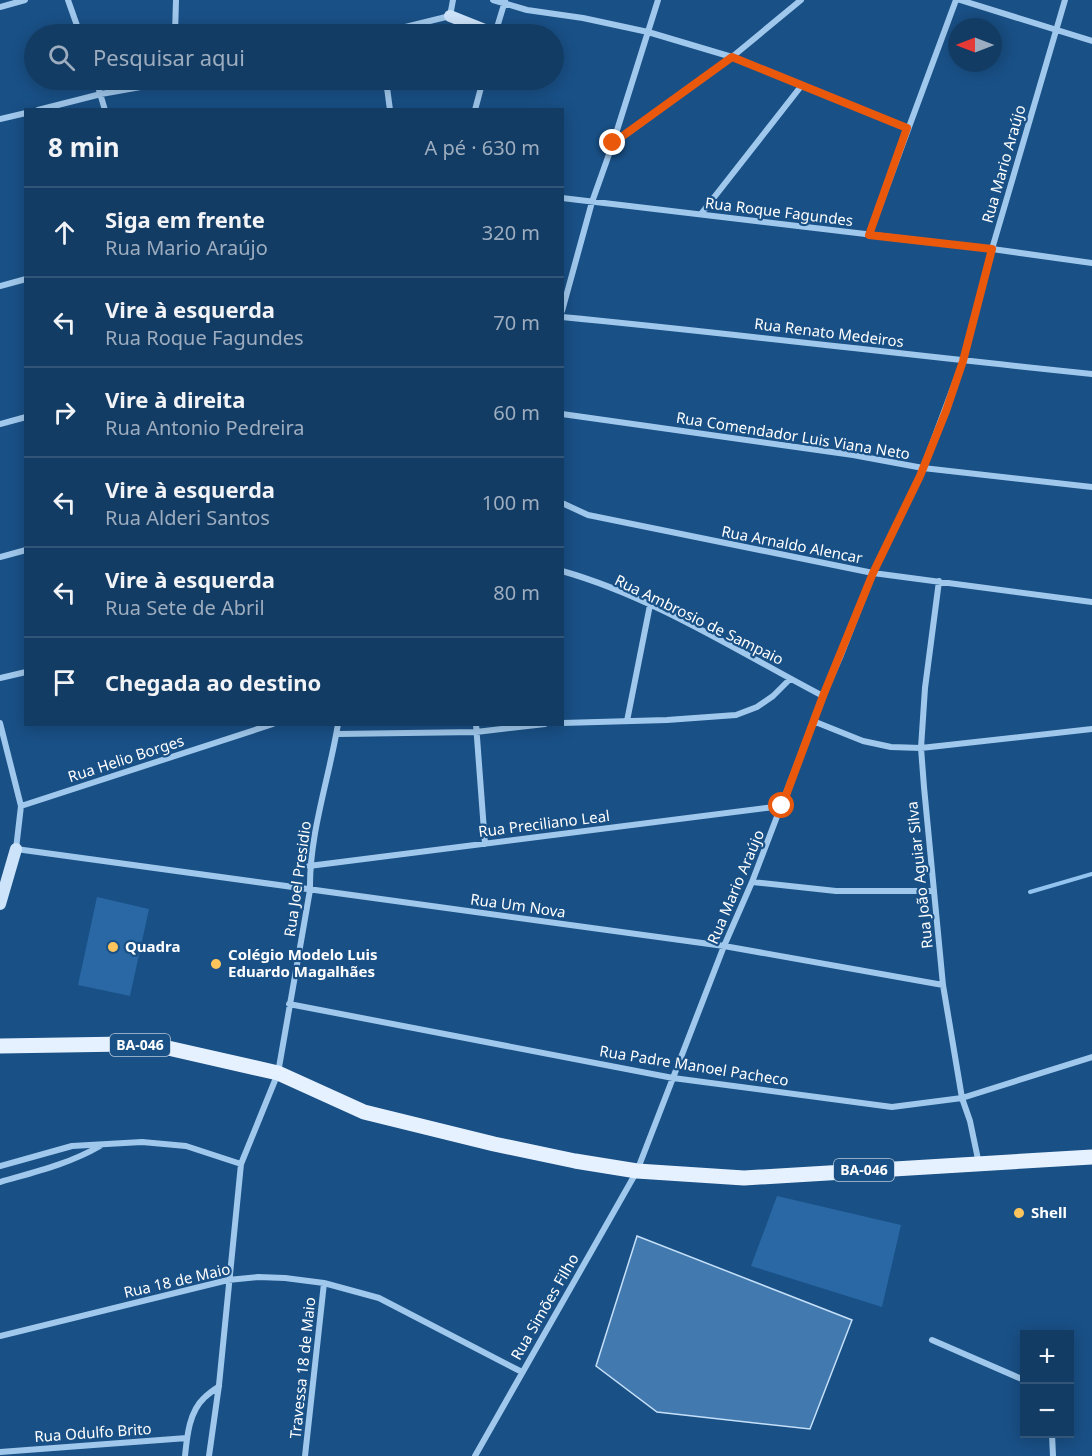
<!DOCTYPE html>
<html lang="pt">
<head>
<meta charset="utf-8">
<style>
  body { margin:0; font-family:"Noto Sans",sans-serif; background:#1c436a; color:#f1f3f6 }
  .controls { position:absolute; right:18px; bottom:18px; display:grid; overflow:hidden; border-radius:0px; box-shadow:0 3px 15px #0003 }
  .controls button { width:54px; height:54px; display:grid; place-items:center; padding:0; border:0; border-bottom:2px solid #325678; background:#133c64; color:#f1f3f6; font:30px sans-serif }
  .compass { position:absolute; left:948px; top:18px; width:54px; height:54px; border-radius:50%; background:#133c64; box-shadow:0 3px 15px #0003; rotate:270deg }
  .stop { position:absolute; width:18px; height:18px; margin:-14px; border:4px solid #ea580c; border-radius:50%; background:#fff }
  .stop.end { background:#ea580c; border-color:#fff; box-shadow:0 2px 6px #0008 }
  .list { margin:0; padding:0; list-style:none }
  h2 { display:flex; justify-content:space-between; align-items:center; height:78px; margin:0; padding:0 24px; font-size:26px }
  h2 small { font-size:20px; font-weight:400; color:#9dadbf }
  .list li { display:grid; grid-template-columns:39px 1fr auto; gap:18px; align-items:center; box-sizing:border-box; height:90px; padding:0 24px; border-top:2px solid #325678 }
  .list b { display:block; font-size:22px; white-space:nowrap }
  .list p { margin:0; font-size:20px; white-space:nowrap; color:#9dadbf }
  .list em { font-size:20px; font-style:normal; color:#9dadbf }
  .icon { flex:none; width:33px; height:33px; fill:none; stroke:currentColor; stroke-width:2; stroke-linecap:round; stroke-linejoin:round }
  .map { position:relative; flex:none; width:1092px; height:1456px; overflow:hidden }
  .search { position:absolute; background:#133c64; box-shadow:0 3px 15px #0003; left:24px; top:24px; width:540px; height:66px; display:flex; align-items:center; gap:15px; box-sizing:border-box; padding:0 21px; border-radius:33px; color:#9dadbf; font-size:22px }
  .panel { position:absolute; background:#133c64; box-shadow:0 3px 15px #0003; left:24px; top:108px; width:540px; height:618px; border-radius:0px }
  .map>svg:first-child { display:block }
</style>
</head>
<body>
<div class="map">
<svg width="1092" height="1456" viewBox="0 0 1092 1456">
  <rect width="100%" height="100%" fill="#195086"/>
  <path fill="#2968a4" d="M97,897L149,909L130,996L78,985Z
    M777,1196L901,1225L882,1307L751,1266Z"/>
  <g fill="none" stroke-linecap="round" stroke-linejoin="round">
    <path stroke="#93c4ef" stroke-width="4" d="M1030,892L1092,874"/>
  </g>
  <path fill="#427ab0" stroke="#c6e0f9" stroke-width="1.5" d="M637,1236L852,1320L810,1429L657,1412L596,1366Z"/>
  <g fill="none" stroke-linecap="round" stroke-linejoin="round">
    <path stroke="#a0c8ec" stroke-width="6" d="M68,0L80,34
      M493,0L527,10L583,18L648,32L732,57L907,128
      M960,0L1092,41
      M0,7L25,0
      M175,34L176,0
      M377,34L450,16L453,0
      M495,34L505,1
      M96,80L105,110
      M386,80L390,110
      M38,110L101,94L180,80
      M475,110L483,80
      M0,119L26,113
      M614,143L732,57L801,0
      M562,198L992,249L1092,263
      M701,214L802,85
      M869,235L956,0
      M0,286L26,279
      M562,311L592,202L613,143L658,0
      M562,317C739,334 915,356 1092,374
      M562,414L853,455L923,468L1092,487
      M0,424L26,417
      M562,503L588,515L873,573L1092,602
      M0,557L26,550
      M562,571C654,597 739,652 823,696
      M939,581L925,688L921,748L924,787L943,985L962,1098L970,1121L979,1164
      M0,678L26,672
      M627,721L650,605
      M813,721L863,741L891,747L921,748L1092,729
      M0,723L21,806L16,849L724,946L943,985
      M562,723L667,720L736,715L757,707L773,696L790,679
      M476,724L485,844
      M337,734L476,732L545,724
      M21,806L273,724
      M309,866L782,806
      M752,882L836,891H934
      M289,1004L673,1078L892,1107L962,1098L1092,1057
      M0,1166L72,1146L142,1142L186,1146L241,1164
      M0,1182C35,1172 69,1164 100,1146
      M0,1336L228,1280L258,1277L285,1278L324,1283L379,1298L522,1372
      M932,1340L1024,1380
      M1052,1434L1053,1456
      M0,1452L187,1438
      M185,1456C187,1437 189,1412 204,1398C208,1394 214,1390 219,1386
      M209,1456L219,1385L241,1164L278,1073L310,890C309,834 329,779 338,724
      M305,1456L324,1283
      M475,1456L637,1171L724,946L752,882L823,696L841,655L873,573L920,476L963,361L992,249L1065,0"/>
    <path stroke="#cde3f9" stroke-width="12" d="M450,16L495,34
      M0,904L16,849"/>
    <path stroke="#e6f1ff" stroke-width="15" d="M0,1046L127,1044L168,1048L278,1073L364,1112L494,1144L575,1161L637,1171L744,1178L1092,1157"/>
  </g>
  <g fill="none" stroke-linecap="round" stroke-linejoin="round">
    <path stroke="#ea580c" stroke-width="8" d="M613,143L732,57L907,128L869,235L992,249L963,361L946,411L920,476L873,573L823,696L782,806"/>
  </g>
  <g fill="#ffc55c" stroke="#195086" stroke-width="2">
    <circle cx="113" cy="947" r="6"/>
    <circle cx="216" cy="964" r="6"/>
    <circle cx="1019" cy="1213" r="6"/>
  </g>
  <g text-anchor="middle" stroke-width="4.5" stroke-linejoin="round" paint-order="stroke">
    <g fill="#195086" stroke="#bacadb" stroke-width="1.5">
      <rect x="110" y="1034" width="60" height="22" rx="4.5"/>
      <rect x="834" y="1159" width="60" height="22" rx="4.5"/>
    </g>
    <g font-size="14" font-weight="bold" fill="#fff">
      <text x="140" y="1050">BA-046</text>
      <text x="864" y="1175">BA-046</text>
    </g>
    <g font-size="15" fill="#fff" stroke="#195086">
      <text transform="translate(1004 164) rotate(-74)" y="5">Rua Mario Araújo</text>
      <text transform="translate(779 212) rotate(7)" y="5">Rua Roque Fagundes</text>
      <text transform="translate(829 333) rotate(7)" y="5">Rua Renato Medeiros</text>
      <text transform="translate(793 436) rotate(9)" y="5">Rua Comendador Luis Viana Neto</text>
      <text transform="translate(792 545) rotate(11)" y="5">Rua Arnaldo Alencar</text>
      <text transform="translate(699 620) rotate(26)" y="5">Rua Ambrosio de Sampaio</text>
      <text transform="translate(126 759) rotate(-18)" y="5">Rua Helio Borges</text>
      <text transform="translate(544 824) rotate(-7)" y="5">Rua Preciliano Leal</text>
      <text transform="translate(920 875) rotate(-96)" y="5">Rua João Aguiar Silva</text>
      <text transform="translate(298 879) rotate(-82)" y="5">Rua Joel Presidio</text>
      <text transform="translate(736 887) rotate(-67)" y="5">Rua Mario Araújo</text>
      <text transform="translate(518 906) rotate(8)" y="5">Rua Um Nova</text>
      <text transform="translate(694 1066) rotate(9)" y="5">Rua Padre Manoel Pacheco</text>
      <text transform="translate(177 1281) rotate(-13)" y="5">Rua 18 de Maio</text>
      <text transform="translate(545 1307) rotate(-60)" y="5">Rua Simões Filho</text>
      <text transform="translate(303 1368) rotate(-84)" y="5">Travessa 18 de Maio</text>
      <text transform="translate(93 1433) rotate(-4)" y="5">Rua Odulfo Brito</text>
    </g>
    <g font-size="15" font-weight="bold" fill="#fff" stroke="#195086" text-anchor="start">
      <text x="125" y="952">Quadra</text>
      <text x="228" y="960">Colégio Modelo Luis<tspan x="228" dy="17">Eduardo Magalhães</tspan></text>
      <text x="1031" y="1218">Shell</text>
    </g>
  </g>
</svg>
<div class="controls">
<button>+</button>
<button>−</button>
</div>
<svg class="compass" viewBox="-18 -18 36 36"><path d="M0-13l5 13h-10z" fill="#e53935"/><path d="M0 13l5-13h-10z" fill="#9dadbf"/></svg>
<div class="stop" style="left:782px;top:806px"></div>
<div class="stop end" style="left:613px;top:143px"></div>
<div class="search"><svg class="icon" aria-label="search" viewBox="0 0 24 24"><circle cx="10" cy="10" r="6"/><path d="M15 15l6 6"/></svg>Pesquisar aqui</div>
<section class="panel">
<h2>8 min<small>A pé · 630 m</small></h2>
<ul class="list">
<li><svg class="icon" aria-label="ahead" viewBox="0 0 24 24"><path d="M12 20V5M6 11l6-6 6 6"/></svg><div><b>Siga em frente</b><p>Rua Mario Araújo</p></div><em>320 m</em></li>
<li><svg class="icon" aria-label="left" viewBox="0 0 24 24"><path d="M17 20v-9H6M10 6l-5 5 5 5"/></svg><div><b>Vire à esquerda</b><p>Rua Roque Fagundes</p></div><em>70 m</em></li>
<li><svg class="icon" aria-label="right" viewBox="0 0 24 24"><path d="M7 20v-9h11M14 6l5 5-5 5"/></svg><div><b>Vire à direita</b><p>Rua Antonio Pedreira</p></div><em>60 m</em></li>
<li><svg class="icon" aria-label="left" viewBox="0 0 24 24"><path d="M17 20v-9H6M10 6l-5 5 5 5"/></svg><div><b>Vire à esquerda</b><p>Rua Alderi Santos</p></div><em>100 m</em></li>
<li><svg class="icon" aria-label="left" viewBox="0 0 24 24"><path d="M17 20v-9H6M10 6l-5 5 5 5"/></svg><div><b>Vire à esquerda</b><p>Rua Sete de Abril</p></div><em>80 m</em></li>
<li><svg class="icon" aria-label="arrive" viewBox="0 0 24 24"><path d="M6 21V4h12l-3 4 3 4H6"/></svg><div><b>Chegada ao destino</b></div></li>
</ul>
</section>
</div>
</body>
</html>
